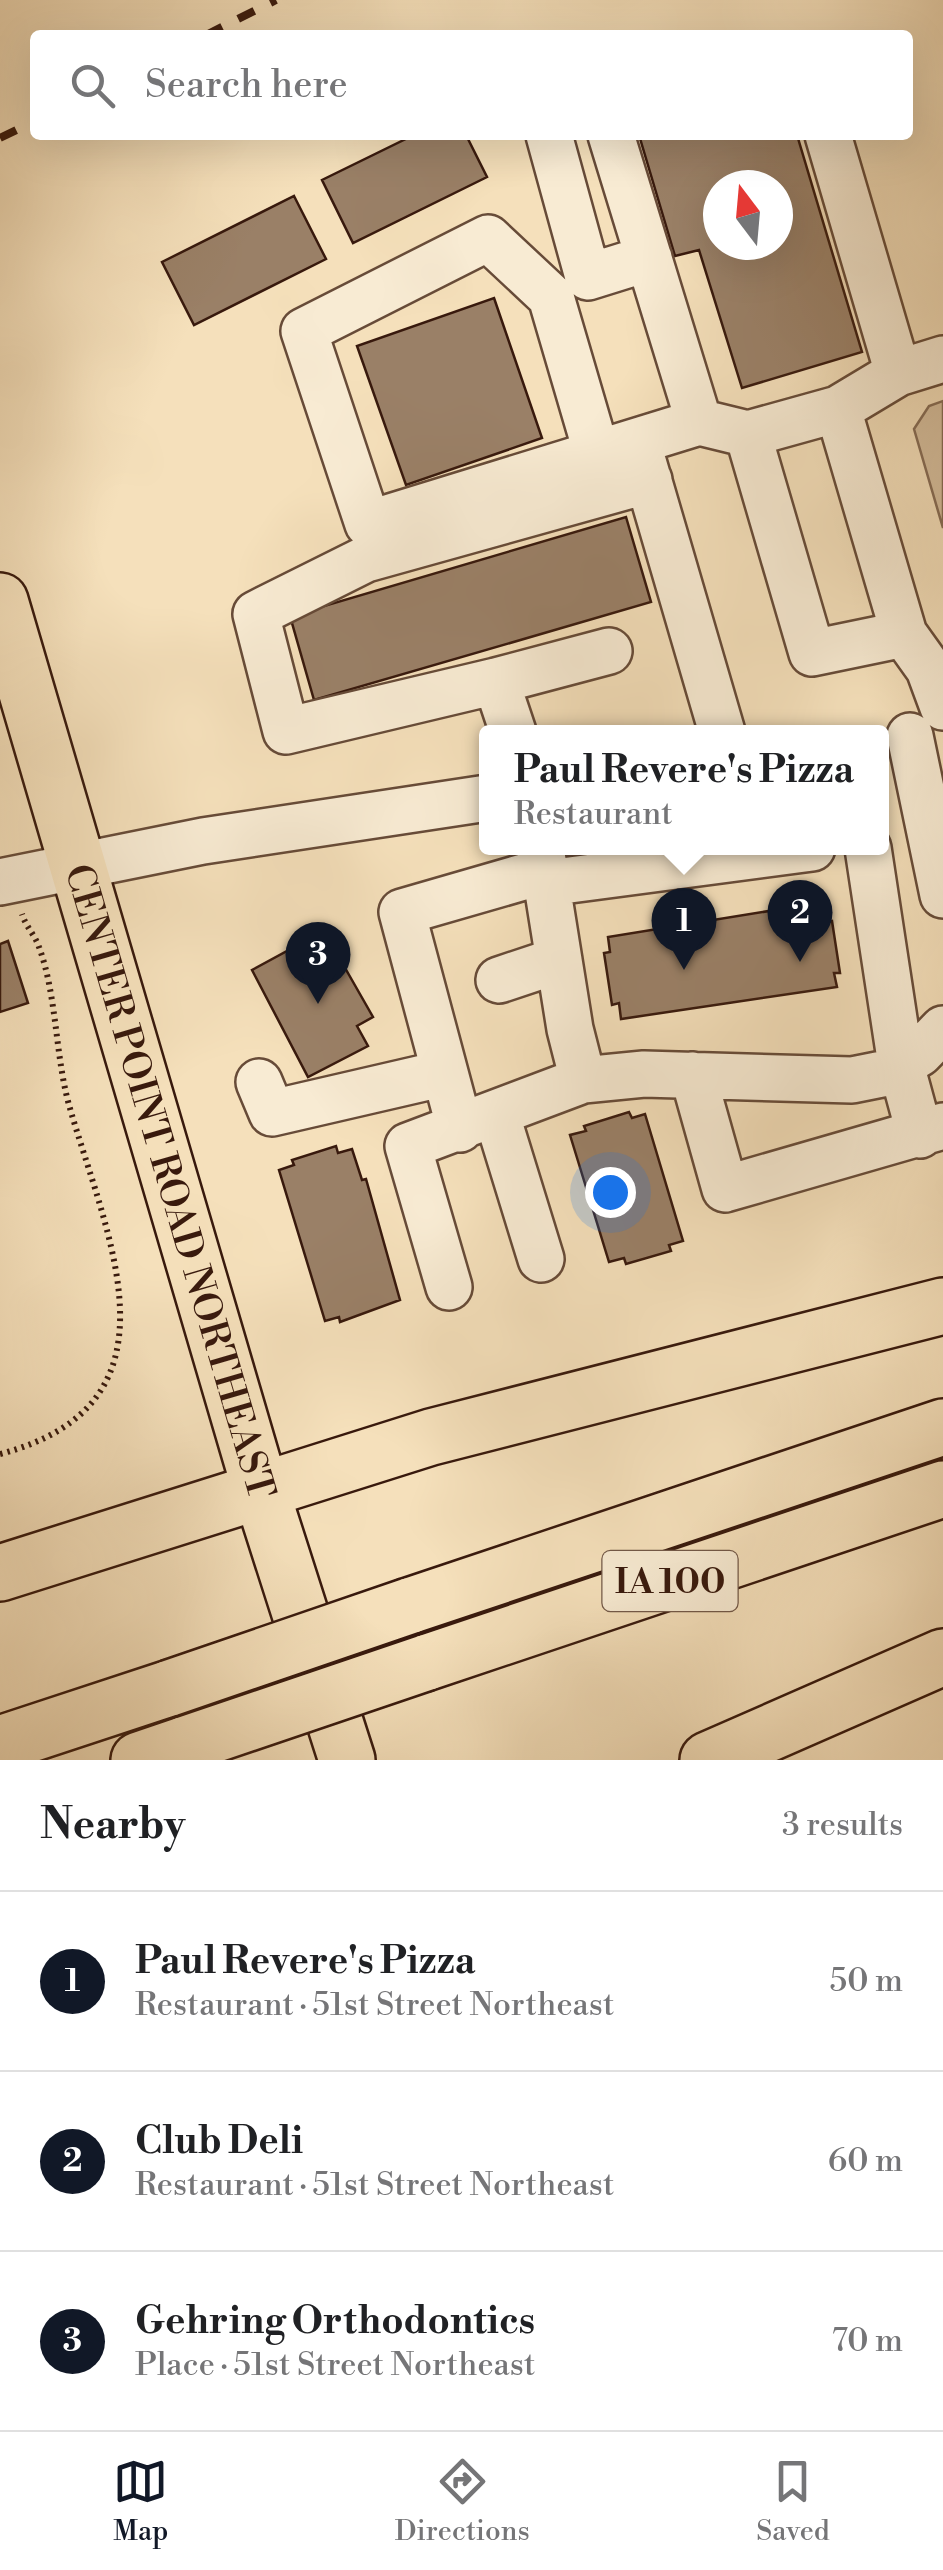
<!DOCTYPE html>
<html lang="en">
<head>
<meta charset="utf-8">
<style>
  body { margin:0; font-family:"Libre Bodoni",serif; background:#f2f2f2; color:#202124 }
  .compass { position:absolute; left:703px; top:170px; width:90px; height:90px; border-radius:50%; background:#fff; box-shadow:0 10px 40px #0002; rotate:344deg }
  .you { position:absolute; left:610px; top:1192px; width:35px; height:35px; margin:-25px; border:8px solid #fff; border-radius:50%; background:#1a73e8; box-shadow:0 0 0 15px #1a73e833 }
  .badge { display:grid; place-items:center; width:65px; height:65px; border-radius:50%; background:#111827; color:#fff; font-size:32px; font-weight:700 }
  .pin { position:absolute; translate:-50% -82px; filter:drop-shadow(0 2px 5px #0008) }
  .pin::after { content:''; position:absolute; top:52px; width:35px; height:30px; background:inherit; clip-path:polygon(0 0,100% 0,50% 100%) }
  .popup { position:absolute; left:479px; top:725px; width:410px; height:130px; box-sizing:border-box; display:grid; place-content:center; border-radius:10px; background:#fff; filter:drop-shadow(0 2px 8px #0005); font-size:32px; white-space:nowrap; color:#757577 }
  .popup b { font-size:38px; color:#202124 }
  .popup::after { content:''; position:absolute; left:50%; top:100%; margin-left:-20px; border:20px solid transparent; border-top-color:#fff }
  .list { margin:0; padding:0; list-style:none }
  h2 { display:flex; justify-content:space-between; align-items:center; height:130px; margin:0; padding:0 40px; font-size:42px }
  h2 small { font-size:32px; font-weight:400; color:#757577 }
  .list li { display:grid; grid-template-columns:65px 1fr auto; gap:30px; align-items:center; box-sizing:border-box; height:180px; padding:0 40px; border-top:2px solid #e0e0e0 }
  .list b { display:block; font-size:38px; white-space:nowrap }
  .list p { margin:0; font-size:32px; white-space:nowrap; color:#757577 }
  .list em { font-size:32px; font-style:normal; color:#757577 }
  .icon { flex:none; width:55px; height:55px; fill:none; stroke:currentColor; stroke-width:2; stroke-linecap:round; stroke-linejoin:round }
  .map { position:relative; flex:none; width:943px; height:1760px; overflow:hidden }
  .search { position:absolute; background:#fff; box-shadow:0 10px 40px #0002; left:30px; right:30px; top:30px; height:110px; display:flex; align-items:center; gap:25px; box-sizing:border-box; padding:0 35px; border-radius:10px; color:#757577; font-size:38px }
  .sheet { height:670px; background:#fff }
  nav { display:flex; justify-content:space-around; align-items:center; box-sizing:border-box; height:140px; border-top:2px solid #e0e0e0; background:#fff; font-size:28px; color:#757577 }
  nav a { display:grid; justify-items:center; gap:5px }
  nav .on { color:#111827 }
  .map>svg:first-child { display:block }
</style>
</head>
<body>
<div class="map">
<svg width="943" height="1760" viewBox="0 0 943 1760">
  <rect width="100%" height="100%" fill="#f5e0bb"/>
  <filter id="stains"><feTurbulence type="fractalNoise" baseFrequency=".002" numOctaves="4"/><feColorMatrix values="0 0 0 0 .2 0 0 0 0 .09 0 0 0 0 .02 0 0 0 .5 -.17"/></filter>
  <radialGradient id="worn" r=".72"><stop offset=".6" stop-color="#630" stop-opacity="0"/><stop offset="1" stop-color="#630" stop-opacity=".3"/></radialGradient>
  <path fill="#d5be9d" stroke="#866c55" stroke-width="2.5" d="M943,401V528L914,429L929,406Z"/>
  <path fill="#9a8067" stroke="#38190d" stroke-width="2.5" fill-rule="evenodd" d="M414,135H466L487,177L353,243L322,180Z
    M639,135H797L862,352L742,388L699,250L675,256ZM718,185H778V245H718Z
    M294,196L326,259L194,325L162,262Z
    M494,298L542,438L406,485L357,346Z
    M626,517L651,602L314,700L290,616Z
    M800,906H825L827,922L832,921L840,973H834L837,987L621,1019L619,1003L612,1005L604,953L610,952L608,937Z
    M324,931L373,1017L357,1026L368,1046L308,1077L252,970Z
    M8,941L28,1003L0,1012V944Z
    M629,1112L632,1118L645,1114L683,1241L669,1245L671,1251L626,1264L624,1258L609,1262L570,1135L586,1131L584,1126Z
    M336,1146L338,1153L352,1149L362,1180L366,1179L400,1300L340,1322L339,1317L325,1321L279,1170L294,1165L292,1160Z"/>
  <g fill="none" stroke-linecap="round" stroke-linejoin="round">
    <defs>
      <path id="minor" d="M549,135L588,277L649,258
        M828,135L898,373
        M838,409L898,373L943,359
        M699,422L748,434L812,653L904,634L929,669L943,707
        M748,434L838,409L904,634
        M640,451L722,732
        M597,454L551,297L488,238L304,331L368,524L699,422L611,135
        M496,681L609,651
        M513,732L496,681L286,731L256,614L366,559L649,480
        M910,736L943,895
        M868,848L901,1065L920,1135
        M542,854L570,1029L583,1080
        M0,882L203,841L487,798
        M547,883L812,848
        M499,980L559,960
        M693,1075L725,1189L943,1126
        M259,1082L272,1113L445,1073
        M497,1116L541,1259
        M460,1129L402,912L544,871
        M449,1287L408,1146L583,1080L644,1074L852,1080L887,1073L920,1053L943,1029"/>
      <g id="major">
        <path id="s1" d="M0,601L261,1491L347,1760"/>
      </g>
      <path id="highway" d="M0,1573L431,1437L943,1306
        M409,1606L943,1427
        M425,1663L943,1489
        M0,1744L170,1688
        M139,1760L186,1744
        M708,1760L943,1657"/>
    </defs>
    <use href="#minor" stroke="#674b38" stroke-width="50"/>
    <use href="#major" stroke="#38190d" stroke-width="60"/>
    <use href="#highway" stroke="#38190d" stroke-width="60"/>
    <path stroke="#38190d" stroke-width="6" stroke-dasharray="2.5 5" stroke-linecap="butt" d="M0,1454C191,1404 106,1235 69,1105C55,1054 57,996 39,947C35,935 26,927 22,914"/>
    <use href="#minor" stroke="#f8ebd3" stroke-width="45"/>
    <use href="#major" stroke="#f5e0bb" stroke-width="55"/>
    <use href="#highway" stroke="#f5e0bb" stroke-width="55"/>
    <path stroke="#38190d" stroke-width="8" stroke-dasharray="18 18" stroke-linecap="butt" d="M206,35L276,0
      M0,138L35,121"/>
    <defs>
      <path id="highway-bridge" d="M170,1688L409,1606
        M186,1744L425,1663"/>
    </defs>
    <use href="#highway-bridge" stroke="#38190d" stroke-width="60" stroke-linecap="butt"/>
    <use href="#highway-bridge" stroke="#f5e0bb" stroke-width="55"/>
  </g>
  <g text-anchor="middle" stroke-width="8" stroke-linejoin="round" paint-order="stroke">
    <rect fill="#f8ebd3" stroke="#725848" stroke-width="2.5" x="602.5" y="1551" width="135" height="60" rx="8"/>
    <g font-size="35" font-weight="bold" fill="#38190d">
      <text x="670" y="1593">IA 100</text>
    </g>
    <g font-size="38" fill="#38190d" stroke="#f8ebd3">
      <text dy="13" stroke="none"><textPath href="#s1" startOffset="605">CENTER POINT ROAD NORTHEAST</textPath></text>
    </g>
  </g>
  <rect width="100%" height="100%" filter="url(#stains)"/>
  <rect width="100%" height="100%" fill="url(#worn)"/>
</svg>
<svg class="compass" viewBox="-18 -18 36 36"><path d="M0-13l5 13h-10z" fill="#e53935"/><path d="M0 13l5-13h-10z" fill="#757577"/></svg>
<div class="you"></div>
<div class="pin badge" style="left:684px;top:970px">1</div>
<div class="popup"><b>Paul Revere's Pizza</b>Restaurant</div>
<div class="pin badge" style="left:800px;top:962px">2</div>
<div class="pin badge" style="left:318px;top:1004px">3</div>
<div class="search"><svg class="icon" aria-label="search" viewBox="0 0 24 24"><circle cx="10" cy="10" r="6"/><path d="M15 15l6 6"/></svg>Search here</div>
</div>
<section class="sheet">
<h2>Nearby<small>3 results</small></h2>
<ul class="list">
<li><span class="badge">1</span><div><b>Paul Revere's Pizza</b><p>Restaurant · 51st Street Northeast</p></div><em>50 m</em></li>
<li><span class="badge">2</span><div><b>Club Deli</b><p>Restaurant · 51st Street Northeast</p></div><em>60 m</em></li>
<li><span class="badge">3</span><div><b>Gehring Orthodontics</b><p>Place · 51st Street Northeast</p></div><em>70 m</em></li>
</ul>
</section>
<nav>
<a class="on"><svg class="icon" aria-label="map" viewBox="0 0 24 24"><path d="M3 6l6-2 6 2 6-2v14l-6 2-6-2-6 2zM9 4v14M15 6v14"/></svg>Map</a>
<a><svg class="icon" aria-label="directions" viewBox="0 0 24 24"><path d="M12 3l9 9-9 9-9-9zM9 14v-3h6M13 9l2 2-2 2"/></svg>Directions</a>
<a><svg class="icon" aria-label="saved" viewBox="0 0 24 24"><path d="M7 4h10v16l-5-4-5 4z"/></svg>Saved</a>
</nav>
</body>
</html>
